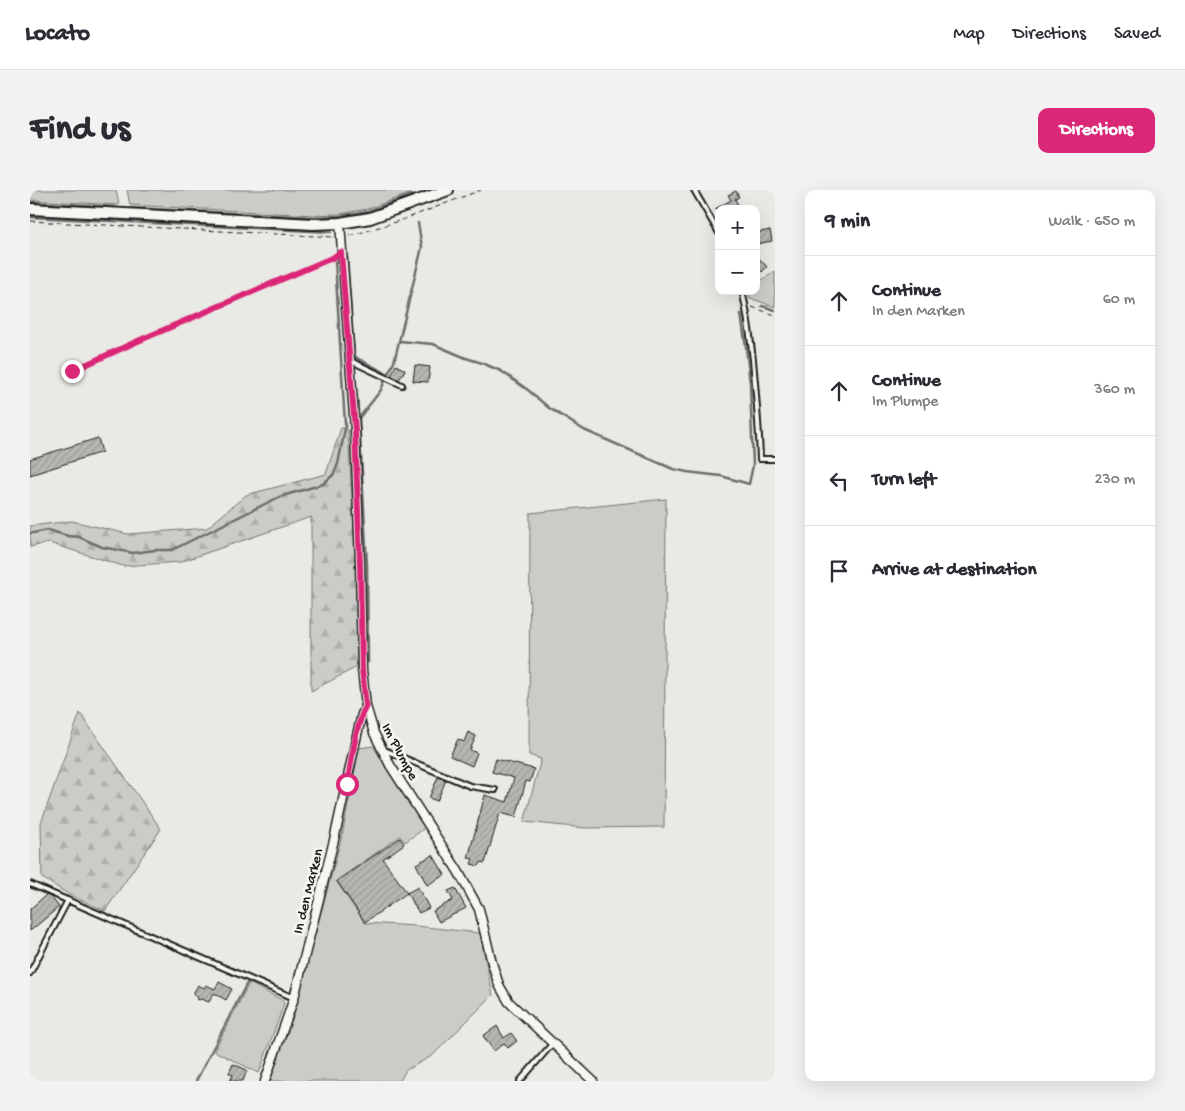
<!DOCTYPE html>
<html lang="en">
<head>
<meta charset="utf-8">
<style>
  body { margin:0; font-family:"Gochi Hand",sans-serif; background:#f2f2f3; color:#2b2b33 }
  .controls { position:absolute; right:15px; top:15px; display:grid; overflow:hidden; border-radius:10px; box-shadow:0 5px 20px #0002 }
  .controls button { width:45px; height:45px; display:grid; place-items:center; padding:0; border:0; border-bottom:1px solid #e1e1e2; background:#fff; color:#2b2b33; font:25px sans-serif }
  .stop { position:absolute; width:15px; height:15px; margin:-11px; border:4px solid #db2777; border-radius:50%; background:#fff }
  .stop.end { background:#db2777; border-color:#fff; box-shadow:0 1px 5px #0008 }
  .list { margin:0; padding:0; list-style:none }
  h2 { display:flex; justify-content:space-between; align-items:center; height:65px; margin:0; padding:0 20px; font-size:21px }
  h2 small { font-size:16px; font-weight:400; color:#7c7c81 }
  .list li { display:grid; grid-template-columns:32px 1fr auto; gap:15px; align-items:center; box-sizing:border-box; height:90px; padding:0 20px; border-top:1px solid #e1e1e2 }
  .list b { display:block; font-size:19px; white-space:nowrap }
  .list p { margin:0; font-size:16px; white-space:nowrap; color:#7c7c81 }
  .list em { font-size:16px; font-style:normal; color:#7c7c81 }
  .icon { flex:none; width:28px; height:28px; fill:none; stroke:currentColor; stroke-width:2; stroke-linecap:round; stroke-linejoin:round }
  .map { position:relative; flex:none; width:745px; height:891px; overflow:hidden; border-radius:10px }
  header { display:flex; align-items:center; gap:30px; box-sizing:border-box; height:70px; padding:0 25px; background:#fff; border-bottom:1px solid #e1e1e2 }
  header strong { font-size:24px }
  nav { display:flex; gap:28px; margin-inline-start:auto; font-size:18px }
  .intro { display:flex; align-items:center; justify-content:space-between; box-sizing:border-box; height:120px; padding:0 30px }
  h1 { margin:0; font-size:35px }
  .button { padding:12px 22px; border-radius:10px; background:#db2777; color:#fff; font-size:18px; font-weight:700 }
  main { display:flex; gap:30px; padding:0 30px }
  aside { flex:1; background:#fff; border-radius:10px; box-shadow:0 5px 20px #0002 }
  .map>svg:first-child { display:block }
</style>
</head>
<body>
<header>
<strong>Locato</strong>
<nav><a>Map</a><a>Directions</a><a>Saved</a></nav>
</header>
<div class="intro"><h1>Find us</h1><a class="button">Directions</a></div>
<main>
<div class="map">
<svg width="745" height="891" viewBox="0 0 745 891">
  <defs>
    <pattern id="forest-firs" width="22" height="20" patternUnits="userSpaceOnUse" patternTransform="scale(1.25)"><rect width="22" height="20" fill="#cbcbc7"/><path d="M5 1l3.5 6h-7zM16 11l3.5 6h-7z" fill="#aeaeaa"/></pattern>
    <pattern id="building-hatch" width="6" height="6" patternUnits="userSpaceOnUse" patternTransform="scale(1.25)"><rect width="6" height="6" fill="#b6b6b3"/><path d="M-1 1l2-2M0 6l6-6M5 7l2-2" fill="none" stroke="#9c9c99"/></pattern>
  </defs>
  <rect width="100%" height="100%" fill="#e9e9e5"/>
  <filter id="ink" filterUnits="userSpaceOnUse"><feTurbulence type="fractalNoise" baseFrequency=".02" numOctaves="2"/><feDisplacementMap in="SourceGraphic" scale="10" xChannelSelector="R" yChannelSelector="G"/><feConvolveMatrix kernelMatrix="1 2 1 2 8 2 1 2 1" color-interpolation-filters="sRGB"/></filter>
  <g filter="url(#ink)">
    <path fill="#cbcbc7" stroke="#747472" d="M0,0H86L89,15L0,10Z
      M97,0H377L379,4L337,19L310,24L283,25L100,15Z
      M745,81V117L720,108L718,101H726V94Z
      M636,309L634,637L555,638L494,632L511,569L499,565L500,323Z
      M343,556L395,638L375,652L370,646L306,691L335,733L386,736L450,743L463,805L402,866L376,880L370,891H239L267,809L312,646L329,558Z
      M219,793L252,810L254,814L229,883L184,861Z"/>
    <path fill="url(#forest-firs)" stroke="#747472" d="M311,238L318,240L326,374L327,477L281,501V327L150,372L93,376L19,353L0,357V336L42,331L98,344L177,338L216,305L296,284Z
      M50,523L131,639L75,721L38,704L12,688L11,633Z"/>
    <g fill="none" stroke-linecap="round" stroke-linejoin="round">
      <path stroke="#6d6d6c" stroke-width="2.5" d="M0,12L85,17
        M102,18L284,27L310,26L338,21L382,5
        M0,27L301,42
        M317,66L324,165L327,168L358,184
        M305,71L315,234
        M732,116L745,120
        M369,151L403,154L436,168L452,173L471,181L498,200L519,218L554,240L643,279L657,282L691,286L719,294L723,275L720,193L716,157L711,124
        M357,186L364,172L392,57L388,33
        M329,228L337,374L338,472
        M329,228L351,200L355,190
        M0,343H3L18,340L38,346L49,347L72,357L103,363L125,360H142L249,307L293,294L303,285L308,274L316,234
        M166,891L217,793"/>
    </g>
    <path fill="url(#building-hatch)" stroke="#1c1c1c" d="M706,1L709,7L705,9L710,19H685L701,10L698,5Z
      M740,40L742,51L726,54V43Z
      M726,65L737,77L732,82L726,76Z
      M366,175L375,180L369,190L361,185Z
      M385,175L400,177L398,192L383,191Z
      M68,248L72,262L0,285V269Z
      M438,542L446,546L440,560L447,563L442,576L420,566L428,549L434,552Z
      M466,569L504,579L500,592L496,591L486,627L470,623L455,673L451,672L449,676L441,674L443,669L438,668L455,605L477,612L484,588L462,582Z
      M408,587L416,590L407,611L399,608Z
      M370,648L374,654L353,669L377,703L335,732L307,691Z
      M403,665L415,685L397,695L386,674Z
      M388,697L399,718L389,723L377,703Z
      M425,698L436,718L409,732L403,721L423,710L418,701Z
      M16,705L21,707L29,717L0,741V719Z
      M189,792L202,799L196,810L184,803L179,812L171,809L168,810L167,806L163,804L168,795L174,798L176,795L185,799Z
      M467,836L474,848L481,843L487,851L478,858L474,853L464,861L453,846Z
      M203,874L217,880L213,891H200L203,885L199,883Z"/>
    <g fill="none" stroke-linecap="round" stroke-linejoin="round">
      <defs>
        <path id="lane" d="M664,0L689,43
          M712,101C718,124 720,146 723,170C726,203 729,236 730,269H745
          M319,170L372,195
          M353,561H357L440,596L465,600
          M0,694L264,808
          M0,783L38,710
          M490,891L523,853"/>
        <path id="street" d="M310,33L325,240L330,373L332,479L336,516L344,543L360,575L428,681L449,719L462,773L469,795L479,812L563,891
          M235,891L264,808L305,646L327,545L332,524L336,516"/>
        <path id="secondary" d="M0,19L283,34L310,33L340,28L418,0"/>
      </defs>
      <use href="#lane" stroke="#1c1c1c" stroke-width="8"/>
      <use href="#street" stroke="#1c1c1c" stroke-width="11"/>
      <use href="#secondary" stroke="#1c1c1c" stroke-width="14"/>
      <path stroke="#1c1c1c" stroke-width="1" stroke-dasharray="5 4" stroke-linecap="butt" d="M0,31L304,47
        M320,46L372,30L451,0
        M722,117L745,125
        M42,181L108,151L305,66"/>
      <use href="#lane" stroke="#f6f6f2" stroke-width="4"/>
      <use href="#street" stroke="#f6f6f2" stroke-width="8"/>
      <use href="#secondary" stroke="#f6f6f2" stroke-width="10"/>
    </g>
  </g>
  <g fill="none" stroke-linecap="round" stroke-linejoin="round" filter="url(#ink)">
    <path stroke="#db2777" stroke-width="6" d="M42,181L108,151L304,67L311,62L325,240L330,374L332,479L336,516L332,524L326,545L317,594"/>
  </g>
  <g text-anchor="middle" stroke-width="5" stroke-linejoin="round" paint-order="stroke">
    <g font-size="15" fill="#1c1c1c" stroke="#f6f6f2">
      <text transform="translate(371 561) rotate(62)" y="5">Im Plumpe</text>
      <text transform="translate(277 701) rotate(-76)" y="5">In den Marken</text>
    </g>
  </g>
</svg>
<div class="controls">
<button>+</button>
<button>−</button>
</div>
<div class="stop" style="left:317px;top:594px"></div>
<div class="stop end" style="left:42px;top:181px"></div>
</div>
<aside>
<h2>9 min<small>Walk · 650 m</small></h2>
<ul class="list">
<li><svg class="icon" aria-label="ahead" viewBox="0 0 24 24"><path d="M12 20V5M6 11l6-6 6 6"/></svg><div><b>Continue</b><p>In den Marken</p></div><em>60 m</em></li>
<li><svg class="icon" aria-label="ahead" viewBox="0 0 24 24"><path d="M12 20V5M6 11l6-6 6 6"/></svg><div><b>Continue</b><p>Im Plumpe</p></div><em>360 m</em></li>
<li><svg class="icon" aria-label="left" viewBox="0 0 24 24"><path d="M17 20v-9H6M10 6l-5 5 5 5"/></svg><div><b>Turn left</b></div><em>230 m</em></li>
<li><svg class="icon" aria-label="arrive" viewBox="0 0 24 24"><path d="M6 21V4h12l-3 4 3 4H6"/></svg><div><b>Arrive at destination</b></div></li>
</ul>
</aside>
</main>
</body>
</html>
